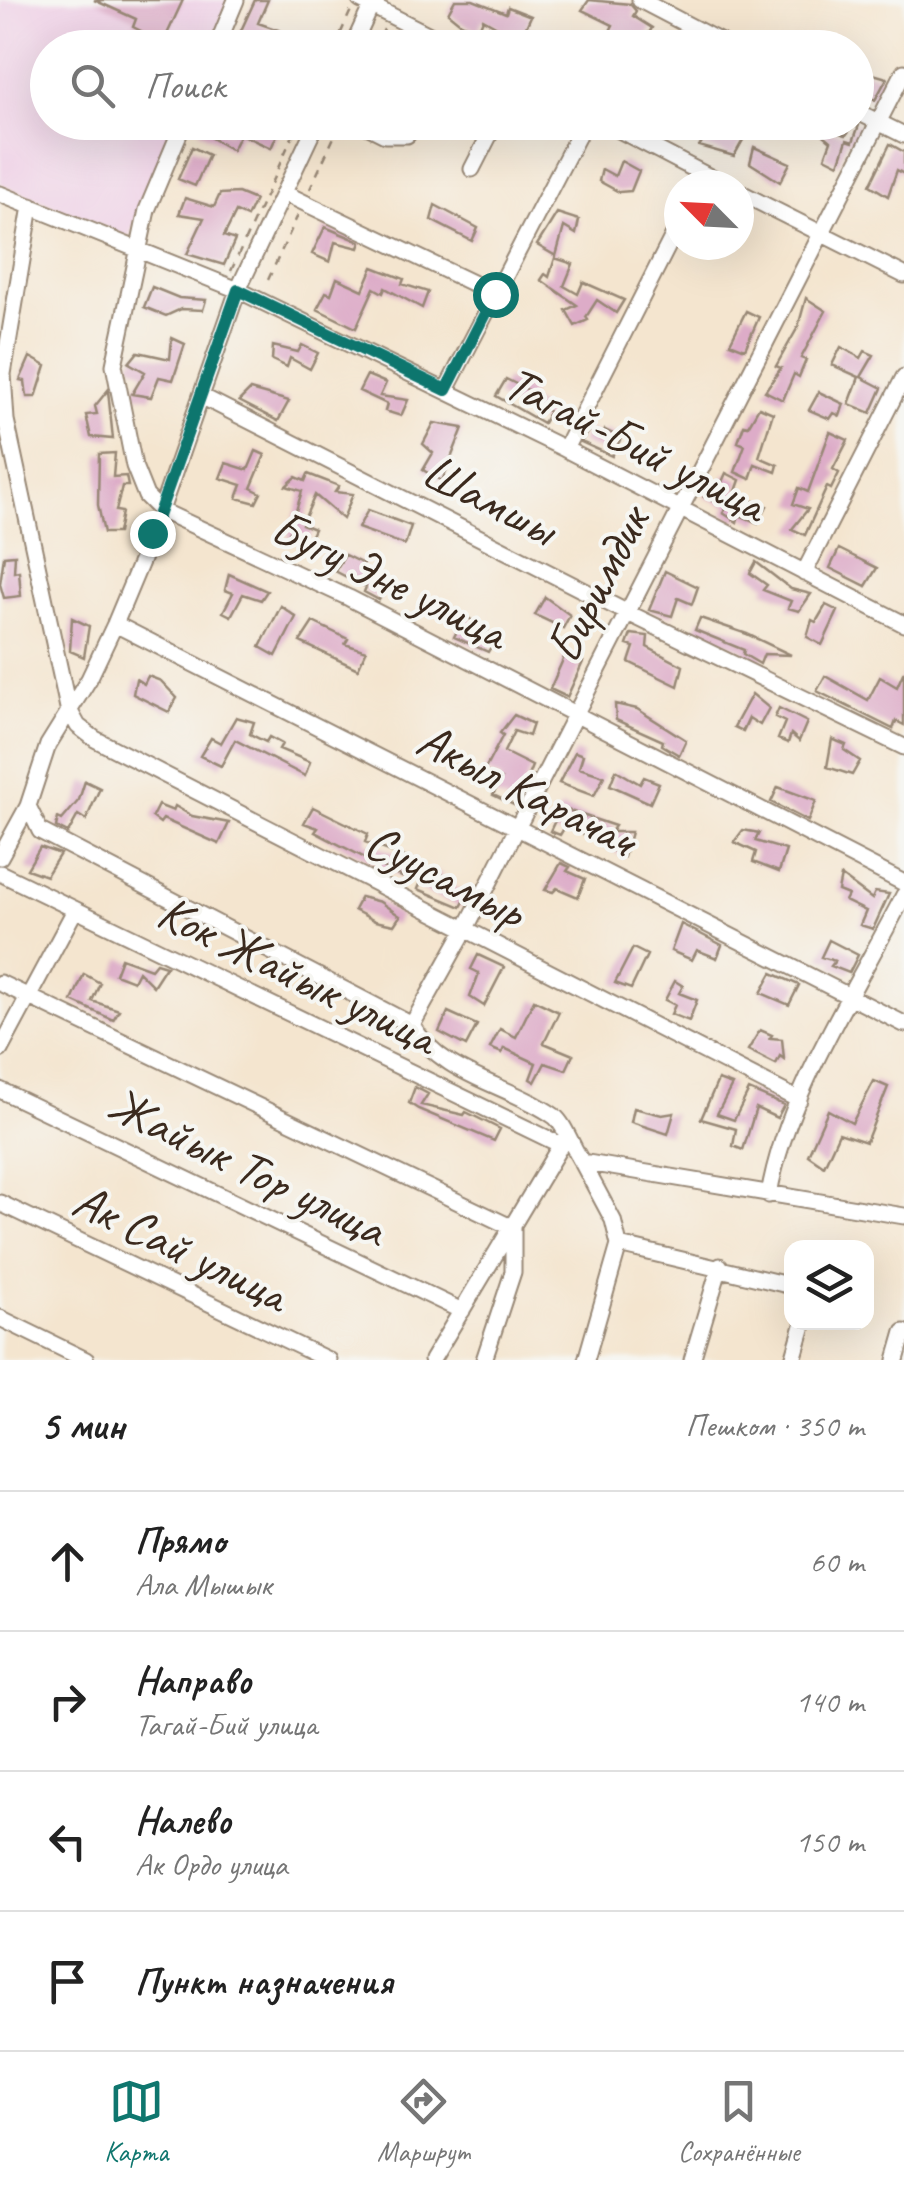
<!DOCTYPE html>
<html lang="ru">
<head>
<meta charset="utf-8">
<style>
  body { margin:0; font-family:Caveat,sans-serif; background:#f2f2f2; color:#222 }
  .controls { position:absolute; right:30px; bottom:30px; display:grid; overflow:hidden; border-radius:20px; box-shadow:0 10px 40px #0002 }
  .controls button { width:90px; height:90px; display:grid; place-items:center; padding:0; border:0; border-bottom:2px solid #e0e0e0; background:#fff; color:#222; font:50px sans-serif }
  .compass { position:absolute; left:664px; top:170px; width:90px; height:90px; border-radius:50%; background:#fff; box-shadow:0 10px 40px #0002; rotate:294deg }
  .stop { position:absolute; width:30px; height:30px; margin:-22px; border:8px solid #0f766e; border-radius:50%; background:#fff }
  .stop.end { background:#0f766e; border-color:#fff; box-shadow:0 2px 10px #0008 }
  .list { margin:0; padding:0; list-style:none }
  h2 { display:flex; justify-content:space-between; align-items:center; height:130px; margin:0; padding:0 40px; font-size:42px }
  h2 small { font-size:32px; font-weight:400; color:#767676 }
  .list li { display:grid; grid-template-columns:65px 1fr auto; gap:30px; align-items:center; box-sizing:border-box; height:140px; padding:0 40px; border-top:2px solid #e0e0e0 }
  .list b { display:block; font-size:38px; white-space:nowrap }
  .list p { margin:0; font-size:32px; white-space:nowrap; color:#767676 }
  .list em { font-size:32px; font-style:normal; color:#767676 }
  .icon { flex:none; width:55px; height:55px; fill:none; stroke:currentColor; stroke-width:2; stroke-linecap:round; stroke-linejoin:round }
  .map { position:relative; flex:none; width:904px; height:1360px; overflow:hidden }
  .search { position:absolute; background:#fff; box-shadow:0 10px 40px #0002; left:30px; right:30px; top:30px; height:110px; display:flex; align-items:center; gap:25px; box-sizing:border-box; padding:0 35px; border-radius:55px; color:#767676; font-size:38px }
  .sheet { height:690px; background:#fff }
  nav { display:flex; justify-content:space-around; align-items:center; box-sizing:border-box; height:140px; border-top:2px solid #e0e0e0; background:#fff; font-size:28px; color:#767676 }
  nav a { display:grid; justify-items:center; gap:5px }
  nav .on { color:#0f766e }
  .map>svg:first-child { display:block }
</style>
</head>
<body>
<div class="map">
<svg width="904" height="1360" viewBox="0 0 904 1360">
  <rect width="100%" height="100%" fill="#f6f6f2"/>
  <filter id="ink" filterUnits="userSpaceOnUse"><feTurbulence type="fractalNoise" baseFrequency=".01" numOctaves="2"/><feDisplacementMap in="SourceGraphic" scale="20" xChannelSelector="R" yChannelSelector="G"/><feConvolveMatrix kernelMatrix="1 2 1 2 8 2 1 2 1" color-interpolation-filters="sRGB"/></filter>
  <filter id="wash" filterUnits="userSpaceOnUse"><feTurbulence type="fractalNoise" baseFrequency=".0048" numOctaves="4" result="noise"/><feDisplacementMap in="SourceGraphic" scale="40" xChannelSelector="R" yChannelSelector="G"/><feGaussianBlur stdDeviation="2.25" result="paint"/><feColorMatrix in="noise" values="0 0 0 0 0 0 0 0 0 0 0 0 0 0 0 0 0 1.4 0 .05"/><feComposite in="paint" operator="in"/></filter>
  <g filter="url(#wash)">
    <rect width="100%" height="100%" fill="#f4e5cf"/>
    <path fill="#efd0e6" d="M0,0H230L210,47L48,48V122L178,123L129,238L0,184Z"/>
    <g id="blocks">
      <path fill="#ddacc8" d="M94,0H183L162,45L139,35L141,31L133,27L136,19Z
        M255,0H268L258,23L284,32L276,48H233Z
        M455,0H473L506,13L508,7L531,16L526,27L541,32L536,40L553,48H525L526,44L494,39L499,28L483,19L478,31L459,22L448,13Z
        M589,0L630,4L636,11L633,16L652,28L643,43L622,35L619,40L608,35L613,25L582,10Z
        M856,69L887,78L875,100L856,91Z
        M204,122L229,133L234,122L257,128L259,122H283L271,148L240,134L232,150L199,131Z
        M697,122L711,128L714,124L743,140L734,156L699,146L705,138L693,132Z
        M855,123L859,125L853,142L847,140L839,164L825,157L831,141L812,125L846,135Z
        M890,144L904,152V174L897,170L888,196L870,185Z
        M192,147L209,155L195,186L178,179Z
        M754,147L790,163L780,182L750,163Z
        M621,161L639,171L631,191L619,192L599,181L602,169L615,176Z
        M238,193L255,200L247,217L236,212L224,236L235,240L224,265L187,254L204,218L179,214L185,198L214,207L220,194Z
        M435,205L478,228L472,241L431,220Z
        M557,213L579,220L576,234L564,227L556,256L537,245Z
        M325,227L361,242L359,248L335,242L330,262L312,254Z
        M555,258L573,264L564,286L578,294L583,282L624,300L616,313L597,300L586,317L588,320L575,326L566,310L577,305L541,280L545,274L549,277Z
        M373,267L404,279L402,284L428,292L422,308L385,288L383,293L374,288L356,328L317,309L326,292L331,294L337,278L363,290Z
        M152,287L179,298L206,300L203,310L181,309L166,316L144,307Z
        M806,298L826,311L801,358L806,360L799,377L794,374L783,400L765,391L781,368L776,366L798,327Z
        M746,311L759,317L745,349L730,343Z
        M172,338L185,344L173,380L159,377L151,397L132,394L145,372L129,363L138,352L170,359Z
        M302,345L318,353L310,369L290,358L287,367L272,360L273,346L298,352Z
        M841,347L861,358L865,351L874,355L861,377L882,388L871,413L849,404L859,377L832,365Z
        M30,357L46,366L36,397H27L25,381L20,380Z
        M367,375L386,383L380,396L408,400L401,416L385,411L387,404L359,391Z
        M506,379L532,392L528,400L549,412L543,423L496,396Z
        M108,390V391L113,439L91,437L86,415L97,414L95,406Z
        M250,390L289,401L278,421L239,401Z
        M819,392L844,404L840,416L834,413L830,419L809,410Z
        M759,407L773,413L759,457L778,465L776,472L755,464L750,479L735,472L745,445L738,442L744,425L748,426Z
        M434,423L463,428L442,481L423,470L433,453L423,444Z
        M589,429L601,439L605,430L621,438L612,456L581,442Z
        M830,432L848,440L833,469L839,473L831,489L827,487L805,535L792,529L808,509L793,504L799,488L808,492Z
        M256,451L265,455L251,488L261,493L256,503L237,498L242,485L220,478L226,463L248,470Z
        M115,453L113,477L126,476L128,486H122L116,511L122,512L118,533H104L98,505L99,454Z
        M726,473L740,480L735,494L767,506L758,523L739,515L737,522L723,513L728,506L704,497L710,490L717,493Z
        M308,474L339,486L335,492L353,494L343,519L315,495L302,524L314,529L306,546L288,537L302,491L286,486L296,477L305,481Z
        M368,510L411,526L405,545L358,528Z
        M839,549L877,568L866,586L830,568Z
        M15,555L14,572L19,571L21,596L4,598L0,584L4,556Z
        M345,555L363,564L360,569L388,582L379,600L364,592L366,587L335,571Z
        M756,562L791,589L811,594L799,611L788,608L791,601L763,590L767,585L750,573Z
        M665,571L698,587L692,604L678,598L672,616L649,610Z
        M229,574L267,591L261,600L243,594L231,616L223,612L233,593L225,590Z
        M545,597L570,615L563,628L535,615Z
        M826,605L838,611L822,645L807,637L812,620L816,622Z
        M281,606L296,617L276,656L260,647Z
        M465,616L483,627L474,646L488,631L496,638L488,652L454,637Z
        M72,618L89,626L84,657L70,651Z
        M700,618L747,634L791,655L764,654L760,664L743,654L744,650L695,630Z
        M313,622L348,639L345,644L366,651L358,669L300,642Z
        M631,634L648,636L647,647L683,666L678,686L629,662L634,647L627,645Z
        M565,655L583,662L567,697L550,689Z
        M904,671V725L896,721L893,729L817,691L825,676L868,700L880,677L897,687Z
        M148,676L161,681L177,698L169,712L133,694L136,679L144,684Z
        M752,694L769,708L760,725L749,718L743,731L734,727Z
        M615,704L637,709L686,740L679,755L662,745L663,741L616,720Z
        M779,708L807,722L799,741L791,734L788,743L778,739L785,722L775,717Z
        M514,715L533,724L529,736L514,731L504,752L532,766L516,806L493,795L501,779L484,771L503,735L500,733Z
        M236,717L254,722L250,734L266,742L269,737L282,744L279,749L310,762L305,776L235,740L221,766L200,756L211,738L221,743Z
        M832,739L846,745L844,750L860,761L852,775L827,767Z
        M575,752L583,755L579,768L604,776L594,796L559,783Z
        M616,770L640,784L644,777L659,783L650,803L610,785Z
        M85,781L100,788L86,820L78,815L68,833L56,827L58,818L62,820L79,800Z
        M778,787L816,801L808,821L771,802Z
        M158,805L173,811L175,806L192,816L229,823L219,844L163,819L160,823L152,817Z
        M313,807L368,834L365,842L413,860L402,877L315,832L318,828L304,823Z
        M561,808L615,826L611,832H631L624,857L566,825L560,835L550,831Z
        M743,830L759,833L755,841L786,850L779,872L753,862L756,852L734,842Z
        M40,847L60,854L46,876L27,869Z
        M561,863L570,867L567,871L585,879L578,897L557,888L553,892L545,890Z
        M426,870L442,874L439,880L468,894L461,907L418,889Z
        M841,876L872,899L875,892L889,894L873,929L860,925L866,911L845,901L848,895L838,891Z
        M361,897L380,902L400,916L394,925L375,921L354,910Z
        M681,924L722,945L717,958L697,950L692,960L671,951Z
        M829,940L858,955L849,973L831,966L835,961L821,957Z
        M633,948L647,955L631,989L615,983Z
        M478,955L504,967L484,1006L470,997L479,973L471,969Z
        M121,958L151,969L156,963L166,966L153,986L138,971L133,981L115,974Z
        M772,973L799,985L789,1005L761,993Z
        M84,974L100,983L92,1001L119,1010L113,1020L72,1001Z
        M675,981L683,986L679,993L697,1000L689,1021L671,1014L675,1005L665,1000Z
        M534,1000L559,1012L544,1043L573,1055L566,1070L545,1063L535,1082L530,1079L536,1063L504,1048L502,1053L490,1048L500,1029L516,1037Z
        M448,1012L477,1025L466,1046L439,1032Z
        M760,1030L772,1035L770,1038L782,1039L784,1059L780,1056L776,1064L748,1050Z
        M718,1080L732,1085L717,1114L734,1120L749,1090L784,1105L777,1118L756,1108L743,1150L733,1146L736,1129L701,1119Z
        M874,1081L888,1087L866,1142L839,1133L824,1166L808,1155L828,1110L852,1123Z
        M415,1087L428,1094L421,1105L464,1115L466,1112L500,1129L494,1141L418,1109L409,1103Z
        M634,1108L662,1115L674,1113L668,1134L631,1122Z"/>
    </g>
  </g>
  <g filter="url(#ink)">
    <use href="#blocks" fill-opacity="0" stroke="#988876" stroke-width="2.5"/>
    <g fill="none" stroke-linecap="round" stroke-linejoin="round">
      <defs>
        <path id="minor" d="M360,0L455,48
          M640,0L732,48
          M216,48L236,0
          M352,48L374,0
          M856,111L904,135
          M184,122L147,210L114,365L134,466L146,496L160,510L349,598L904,883
          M359,122L385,135H407L417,124
          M604,122L725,185
          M472,169L496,122
          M739,192L904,275
          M284,193L495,294
          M0,194L238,290L565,449L904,624
          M31,206L3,374L6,420L68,708L78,726L95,739L159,772L799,1100
          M446,390L585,122
          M203,397L626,612L904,747
          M565,449L679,224
          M804,573L904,377
          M115,624L904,1024
          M28,806L40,831L412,1025
          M0,857L28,806L48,745L89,679L115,624L153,533L238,290L317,122
          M0,873L561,1145
          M0,983L513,1228V1272L484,1360
          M412,1025L465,930L904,72
          M412,1025C443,1077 507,1083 554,1116C564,1123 573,1149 582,1162L904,1216
          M0,1050L75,910
          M0,1090L462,1311
          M582,1162L613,1220L619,1245L586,1360
          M769,1195C785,1096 858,985 904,895
          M0,1203L328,1360
          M619,1245L792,1286
          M0,1318L86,1360
          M432,1360L565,1138
          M692,1360L720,1266
          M793,1360L804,1322
          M896,1360L904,1332"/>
      </defs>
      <use href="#minor" stroke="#988876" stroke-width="19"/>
      <path stroke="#988876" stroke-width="2.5" stroke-dasharray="8 8" stroke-linecap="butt" d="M334,48L352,8
        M376,48L384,29
        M310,189L341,122
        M231,271L299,122
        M268,280L298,215"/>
      <use href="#minor" stroke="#fff" stroke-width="15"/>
    </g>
  </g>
  <g fill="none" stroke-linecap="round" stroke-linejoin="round" filter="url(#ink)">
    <path stroke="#0f766e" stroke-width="12" d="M152,533L238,290L446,390L495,294"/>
  </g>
  <g text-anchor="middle" stroke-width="8" stroke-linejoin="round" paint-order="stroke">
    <g font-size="50" fill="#3b2a1e" stroke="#f6f6f2">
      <text transform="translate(636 442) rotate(27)" y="18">Тагай-Бий улица</text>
      <text transform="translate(490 498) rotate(27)" y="18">Шамшы</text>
      <text transform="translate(390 578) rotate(26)" y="18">Бугу Эне улица</text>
      <text transform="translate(596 584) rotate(-63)" y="18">Биримдик</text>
      <text transform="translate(527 788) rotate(27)" y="18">Акыл Карачач</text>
      <text transform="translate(446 875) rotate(27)" y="18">Суусамыр</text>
      <text transform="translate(298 973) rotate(26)" y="18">Кок Жайык улица</text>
      <text transform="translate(248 1165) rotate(26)" y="18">Жайык Тор улица</text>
      <text transform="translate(181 1246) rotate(26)" y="18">Ак Сай улица</text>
    </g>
  </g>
</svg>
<div class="controls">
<button><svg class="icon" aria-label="layers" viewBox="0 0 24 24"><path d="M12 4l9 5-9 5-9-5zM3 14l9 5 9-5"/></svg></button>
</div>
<svg class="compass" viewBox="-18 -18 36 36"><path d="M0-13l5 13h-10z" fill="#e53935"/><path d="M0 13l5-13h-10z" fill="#767676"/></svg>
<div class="stop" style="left:495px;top:294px"></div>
<div class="stop end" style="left:152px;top:533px"></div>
<div class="search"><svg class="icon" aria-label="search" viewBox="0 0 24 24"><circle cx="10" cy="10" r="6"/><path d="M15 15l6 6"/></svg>Поиск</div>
</div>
<section class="sheet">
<h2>5 мин<small>Пешком · 350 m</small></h2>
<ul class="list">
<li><svg class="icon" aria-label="ahead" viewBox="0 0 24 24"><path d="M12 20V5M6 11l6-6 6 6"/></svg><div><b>Прямо</b><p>Ала Мышык</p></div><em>60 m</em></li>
<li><svg class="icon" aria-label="right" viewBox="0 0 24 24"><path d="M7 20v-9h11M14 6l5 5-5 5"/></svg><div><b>Направо</b><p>Тагай-Бий улица</p></div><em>140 m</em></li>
<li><svg class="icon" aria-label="left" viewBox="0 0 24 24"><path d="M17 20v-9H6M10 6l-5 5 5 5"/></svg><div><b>Налево</b><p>Ак Ордо улица</p></div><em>150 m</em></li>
<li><svg class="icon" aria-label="arrive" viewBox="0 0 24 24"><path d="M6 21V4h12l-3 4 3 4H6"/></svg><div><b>Пункт назначения</b></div></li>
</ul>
</section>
<nav>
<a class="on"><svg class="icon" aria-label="map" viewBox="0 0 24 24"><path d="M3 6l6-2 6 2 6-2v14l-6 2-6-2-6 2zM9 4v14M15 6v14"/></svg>Карта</a>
<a><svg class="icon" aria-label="directions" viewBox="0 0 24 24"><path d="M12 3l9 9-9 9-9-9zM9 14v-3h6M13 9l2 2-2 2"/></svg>Маршрут</a>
<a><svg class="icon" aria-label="saved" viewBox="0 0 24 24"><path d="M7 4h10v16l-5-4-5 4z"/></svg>Сохранённые</a>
</nav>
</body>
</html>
